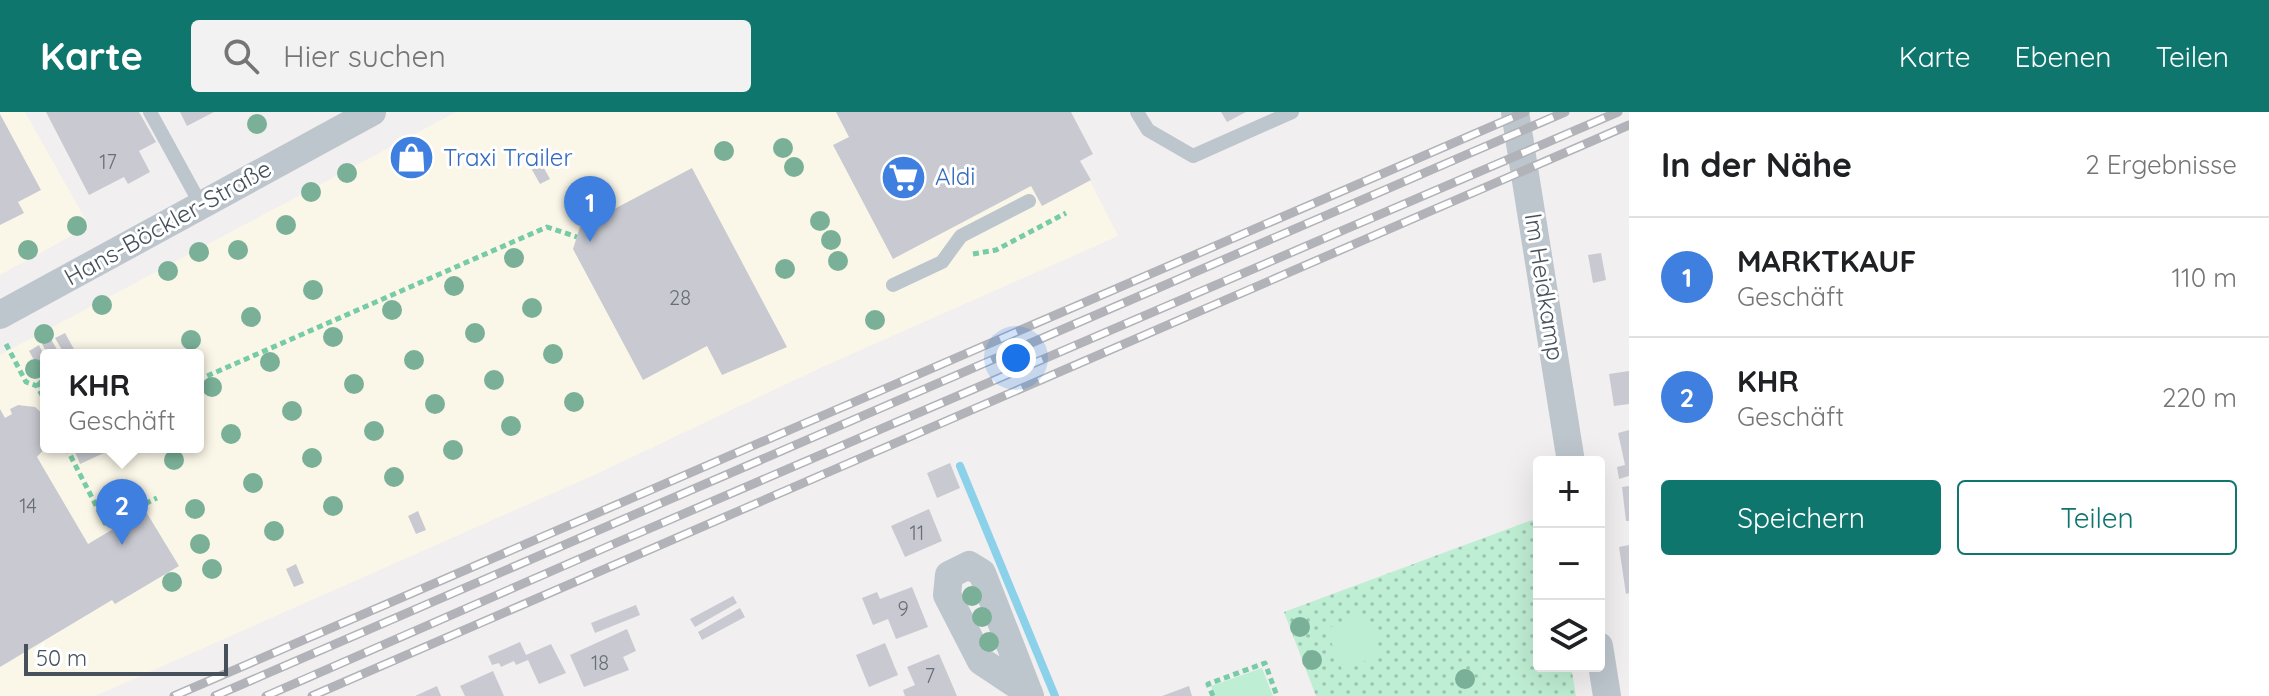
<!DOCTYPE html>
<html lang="de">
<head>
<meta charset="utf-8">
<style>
  body { margin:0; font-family:Quicksand,sans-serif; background:#f2f2f2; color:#202124 }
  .controls { position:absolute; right:24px; bottom:24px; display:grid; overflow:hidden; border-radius:8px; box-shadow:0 8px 32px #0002 }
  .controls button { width:72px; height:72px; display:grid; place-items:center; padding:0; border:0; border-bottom:2px solid #e0e0e0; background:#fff; color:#202124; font:40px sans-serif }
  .scale { position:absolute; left:24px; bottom:20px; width:204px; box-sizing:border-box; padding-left:8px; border:4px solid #47515c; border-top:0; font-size:22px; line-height:28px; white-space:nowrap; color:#47515c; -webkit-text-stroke:6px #fff; paint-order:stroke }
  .you { position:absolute; left:1016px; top:246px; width:28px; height:28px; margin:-20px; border:6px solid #fff; border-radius:50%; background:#1a73e8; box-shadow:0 0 0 12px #1a73e833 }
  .badge { display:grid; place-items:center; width:52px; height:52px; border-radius:50%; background:#0f766e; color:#fff; font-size:26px; font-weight:700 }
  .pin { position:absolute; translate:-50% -66px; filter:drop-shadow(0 2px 4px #0008) }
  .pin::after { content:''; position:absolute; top:42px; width:28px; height:24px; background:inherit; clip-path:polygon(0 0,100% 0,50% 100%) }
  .popup { position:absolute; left:40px; top:237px; width:164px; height:104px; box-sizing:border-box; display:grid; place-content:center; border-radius:8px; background:#fff; filter:drop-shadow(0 2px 6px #0005); font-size:26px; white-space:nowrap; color:#757577 }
  .popup b { font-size:30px; color:#202124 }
  .popup::after { content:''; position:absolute; left:50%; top:100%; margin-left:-16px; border:16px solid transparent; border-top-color:#fff }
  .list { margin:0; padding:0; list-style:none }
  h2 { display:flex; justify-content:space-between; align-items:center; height:104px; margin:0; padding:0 32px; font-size:34px }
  h2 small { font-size:26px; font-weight:400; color:#757577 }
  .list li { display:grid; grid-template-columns:52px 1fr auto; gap:24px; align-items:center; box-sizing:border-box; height:120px; padding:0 32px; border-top:2px solid #e0e0e0 }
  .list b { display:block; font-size:30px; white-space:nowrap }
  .list p { margin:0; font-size:26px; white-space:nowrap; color:#757577 }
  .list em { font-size:26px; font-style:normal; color:#757577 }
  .actions { display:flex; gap:16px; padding:24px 32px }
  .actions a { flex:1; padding:18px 0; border:2px solid #0f766e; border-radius:8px; text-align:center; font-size:28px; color:#0f766e }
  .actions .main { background:#0f766e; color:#fff }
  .icon { flex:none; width:44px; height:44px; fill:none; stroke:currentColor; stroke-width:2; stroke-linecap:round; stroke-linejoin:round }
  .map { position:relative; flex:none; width:1629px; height:584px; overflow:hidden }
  header { display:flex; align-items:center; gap:48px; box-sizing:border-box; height:112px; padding:0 40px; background:#0f766e; color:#fff }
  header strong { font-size:38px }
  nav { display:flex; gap:44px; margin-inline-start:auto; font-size:28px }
  .search { width:560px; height:72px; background:#f2f2f2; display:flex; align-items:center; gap:20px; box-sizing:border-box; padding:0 28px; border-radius:8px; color:#757577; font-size:30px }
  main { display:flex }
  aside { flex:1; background:#fff }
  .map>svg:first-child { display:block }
</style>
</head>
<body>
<header>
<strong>Karte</strong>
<div class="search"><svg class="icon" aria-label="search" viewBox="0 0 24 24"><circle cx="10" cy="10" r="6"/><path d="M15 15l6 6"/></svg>Hier suchen</div>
<nav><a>Karte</a><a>Ebenen</a><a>Teilen</a></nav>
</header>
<main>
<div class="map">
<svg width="1629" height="584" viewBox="0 0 1629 584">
  <defs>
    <pattern id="park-dots" width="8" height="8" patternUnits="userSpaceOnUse" patternTransform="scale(2)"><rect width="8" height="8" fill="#beeed3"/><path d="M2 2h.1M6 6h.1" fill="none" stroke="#9cc3ae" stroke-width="1.8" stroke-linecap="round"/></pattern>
  </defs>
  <rect width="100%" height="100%" fill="#f1efef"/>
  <path fill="#fbf7e8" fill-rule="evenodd" d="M0,0H25L89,114L0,163Z
    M456,0H1071L1093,42L1080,49L1118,124L820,256L594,363L95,584H0V243ZM46,243H198V335H46Z"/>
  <path fill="url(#park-dots)" d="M1532,408L1539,411V554H1571L1576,584H1316L1284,500Z"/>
  <path fill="#beeed3" d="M1366,502L1381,543L1342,558L1326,517Z
    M1262,556L1273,584H1215L1211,574Z"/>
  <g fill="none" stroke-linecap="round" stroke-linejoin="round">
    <path stroke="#8cd1ea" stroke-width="8" d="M960,354L1055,584"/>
  </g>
  <path fill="#c9cad1" d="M46,0H139L156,30L139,39L150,60L128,72L124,65L89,83Z
    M180,0H214L187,14Z
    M836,0H1071L1093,42L1080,49L1091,68L1042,94L1031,74L893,147L833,33L849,25Z
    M1221,0H1246L1227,10Z
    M0,2L41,78L18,90L24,101L0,113Z
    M541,51L550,67L540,72L531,56Z
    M692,56L787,235L722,263L707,234L643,268L573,137L580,115Z
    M1601,141L1606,168L1593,171L1588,143Z
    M65,221L75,239L68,243H65L55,226Z
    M51,227L60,243H48L42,232Z
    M39,233L46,247V254L39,257L29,239Z
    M1629,259V292L1614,294L1609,262Z
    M18,293L35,295L46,305V335L37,345L88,432L145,398L179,454L115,492L112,488L0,555V297L5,306L12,302L10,297Z
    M1629,318V364L1619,367L1617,355L1625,353L1618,321Z
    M73,335H117L80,352Z
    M950,351L960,376L937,386L927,361Z
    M1629,374V409H1626L1622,375Z
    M929,397L942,429L905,445L891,414Z
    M418,399L426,418L416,422L408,404Z
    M1629,433V481L1626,482L1619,435Z
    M296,452L304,471L294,475L286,457Z
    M912,475L928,515L896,527L888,507L873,513L862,486L877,480L880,487Z
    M733,484L737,491L695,515L690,507Z
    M636,493L640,503L595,521L591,511Z
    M740,496L745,505L702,528L698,520Z
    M627,517L636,539L623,545L629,558L584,575L570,543Z
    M520,530L526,543L551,532L566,561L539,572L528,548L516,553L514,549L501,555L499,551L492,553L488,544Z
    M885,531L898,563L869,575L856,543Z
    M939,542L957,584H905L903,578L915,573L907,555Z
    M493,559L504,584H465L460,574Z
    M437,574L441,584H415Z
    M1189,574L1192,584H1162Z"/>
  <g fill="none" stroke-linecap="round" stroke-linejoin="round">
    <path stroke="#77cba7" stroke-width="5" stroke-dasharray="6 4" stroke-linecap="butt" d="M973,142L996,138L1066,101
      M6,232L26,270L37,274L46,290
      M198,268L547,115L577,125
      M37,274L46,265
      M66,335L105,411L157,386
      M1213,584L1208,572L1265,551L1277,584"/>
    <path stroke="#bdc5cd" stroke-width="14" d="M150,0L201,93
      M1137,0L1148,18L1193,44L1292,0
      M893,173L942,150L961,124L1029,89"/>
    <path stroke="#bdc5cd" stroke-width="28" d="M1515,0L1571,350
      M0,203L372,0
      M1599,534L1607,584
      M1029,581L981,549L947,483L949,463L969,453L982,461L1030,584"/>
    <defs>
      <path id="rail" d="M174,584L1525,0
        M215,584L1565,0
        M266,584L625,427L1618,0
        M312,584L1629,13"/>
    </defs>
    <use href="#rail" stroke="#b1b3b9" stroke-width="9"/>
    <use href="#rail" stroke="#fff" stroke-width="6" stroke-dasharray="18" stroke-linecap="butt"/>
  </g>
  <g fill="#7ab098">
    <circle cx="257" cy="12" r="10"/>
    <circle cx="783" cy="36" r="10"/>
    <circle cx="724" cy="39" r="10"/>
    <circle cx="794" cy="55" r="10"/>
    <circle cx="347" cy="61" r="10"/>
    <circle cx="311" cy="80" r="10"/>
    <circle cx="820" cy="109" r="10"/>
    <circle cx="286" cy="113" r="10"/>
    <circle cx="77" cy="114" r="10"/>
    <circle cx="831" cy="128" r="10"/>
    <circle cx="28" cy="138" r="10"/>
    <circle cx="238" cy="138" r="10"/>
    <circle cx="199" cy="140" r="10"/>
    <circle cx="514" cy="146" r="10"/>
    <circle cx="838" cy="149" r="10"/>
    <circle cx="785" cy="157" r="10"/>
    <circle cx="168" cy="159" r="10"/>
    <circle cx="454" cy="174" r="10"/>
    <circle cx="313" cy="178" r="10"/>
    <circle cx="102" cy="193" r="10"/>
    <circle cx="532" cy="196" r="10"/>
    <circle cx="392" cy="198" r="10"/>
    <circle cx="251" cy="205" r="10"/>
    <circle cx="875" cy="208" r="10"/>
    <circle cx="475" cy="221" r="10"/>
    <circle cx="44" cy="222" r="10"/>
    <circle cx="333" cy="225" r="10"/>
    <circle cx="191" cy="228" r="10"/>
    <circle cx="553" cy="242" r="10"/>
    <circle cx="414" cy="248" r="10"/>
    <circle cx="270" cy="250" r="10"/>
    <circle cx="35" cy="257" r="10"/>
    <circle cx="494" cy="268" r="10"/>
    <circle cx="354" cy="272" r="10"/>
    <circle cx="212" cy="275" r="10"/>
    <circle cx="574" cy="290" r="10"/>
    <circle cx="435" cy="292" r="10"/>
    <circle cx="292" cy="299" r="10"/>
    <circle cx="511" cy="314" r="10"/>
    <circle cx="374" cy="319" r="10"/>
    <circle cx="231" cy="322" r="10"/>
    <circle cx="453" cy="338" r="10"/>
    <circle cx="312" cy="346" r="10"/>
    <circle cx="174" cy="348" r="10"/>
    <circle cx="394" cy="365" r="10"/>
    <circle cx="253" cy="371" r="10"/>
    <circle cx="333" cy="394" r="10"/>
    <circle cx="195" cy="397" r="10"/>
    <circle cx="274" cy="419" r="10"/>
    <circle cx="200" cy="432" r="10"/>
    <circle cx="212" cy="457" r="10"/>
    <circle cx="172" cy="470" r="10"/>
    <circle cx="972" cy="484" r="10"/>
    <circle cx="982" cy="505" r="10"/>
    <circle cx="1300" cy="515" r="10"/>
    <circle cx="989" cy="530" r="10"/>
    <circle cx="1312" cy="548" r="10"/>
    <circle cx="1465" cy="567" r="10"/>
  </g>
  <defs>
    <symbol id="shop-disc" viewBox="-11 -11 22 22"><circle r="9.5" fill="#3f7fe0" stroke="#fff"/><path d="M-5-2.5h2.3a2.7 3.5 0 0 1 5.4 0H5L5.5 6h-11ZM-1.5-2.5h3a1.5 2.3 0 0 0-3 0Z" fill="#fff"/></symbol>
    <symbol id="supermarket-disc" viewBox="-11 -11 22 22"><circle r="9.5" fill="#3f7fe0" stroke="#fff"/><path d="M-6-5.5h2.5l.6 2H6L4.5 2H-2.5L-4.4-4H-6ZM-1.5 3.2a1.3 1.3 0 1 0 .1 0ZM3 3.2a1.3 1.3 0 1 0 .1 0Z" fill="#fff"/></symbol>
  </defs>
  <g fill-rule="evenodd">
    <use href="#shop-disc" x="386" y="20" width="51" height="51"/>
    <use href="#supermarket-disc" x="878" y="40" width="51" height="51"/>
  </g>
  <g text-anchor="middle" stroke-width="6" stroke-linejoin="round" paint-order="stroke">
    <g font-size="20" fill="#686f79">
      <text x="108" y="57">17</text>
      <text x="680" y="193">28</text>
      <text x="28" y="401">14</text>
      <text x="917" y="428">11</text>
      <text x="903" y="504">9</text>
      <text x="600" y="558">18</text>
      <text x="930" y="571">7</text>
    </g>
    <g font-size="24" fill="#366cbe" stroke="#fff" text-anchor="start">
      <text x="443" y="54">Traxi Trailer</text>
      <text x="935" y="73">Aldi</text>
    </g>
    <g font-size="24" fill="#47515c" stroke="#fff">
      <text transform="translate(168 111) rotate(-29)" y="8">Hans-Böckler-Straße</text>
      <text transform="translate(1544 175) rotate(81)" y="8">Im Heidkamp</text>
    </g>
  </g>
</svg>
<div class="controls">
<button>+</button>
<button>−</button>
<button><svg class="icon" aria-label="layers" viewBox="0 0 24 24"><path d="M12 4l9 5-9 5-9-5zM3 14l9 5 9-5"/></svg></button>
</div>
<div class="scale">50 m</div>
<div class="you"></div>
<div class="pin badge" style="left:590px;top:130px;background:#3f7fe0">1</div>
<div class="pin badge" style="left:122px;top:433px;background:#3f7fe0">2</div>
<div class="popup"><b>KHR</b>Geschäft</div>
</div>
<aside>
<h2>In der Nähe<small>2 Ergebnisse</small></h2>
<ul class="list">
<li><span class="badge" style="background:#3f7fe0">1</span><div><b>MARKTKAUF</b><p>Geschäft</p></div><em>110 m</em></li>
<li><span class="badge" style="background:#3f7fe0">2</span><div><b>KHR</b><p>Geschäft</p></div><em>220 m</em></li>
</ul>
<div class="actions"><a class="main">Speichern</a><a>Teilen</a></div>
</aside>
</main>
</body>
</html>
